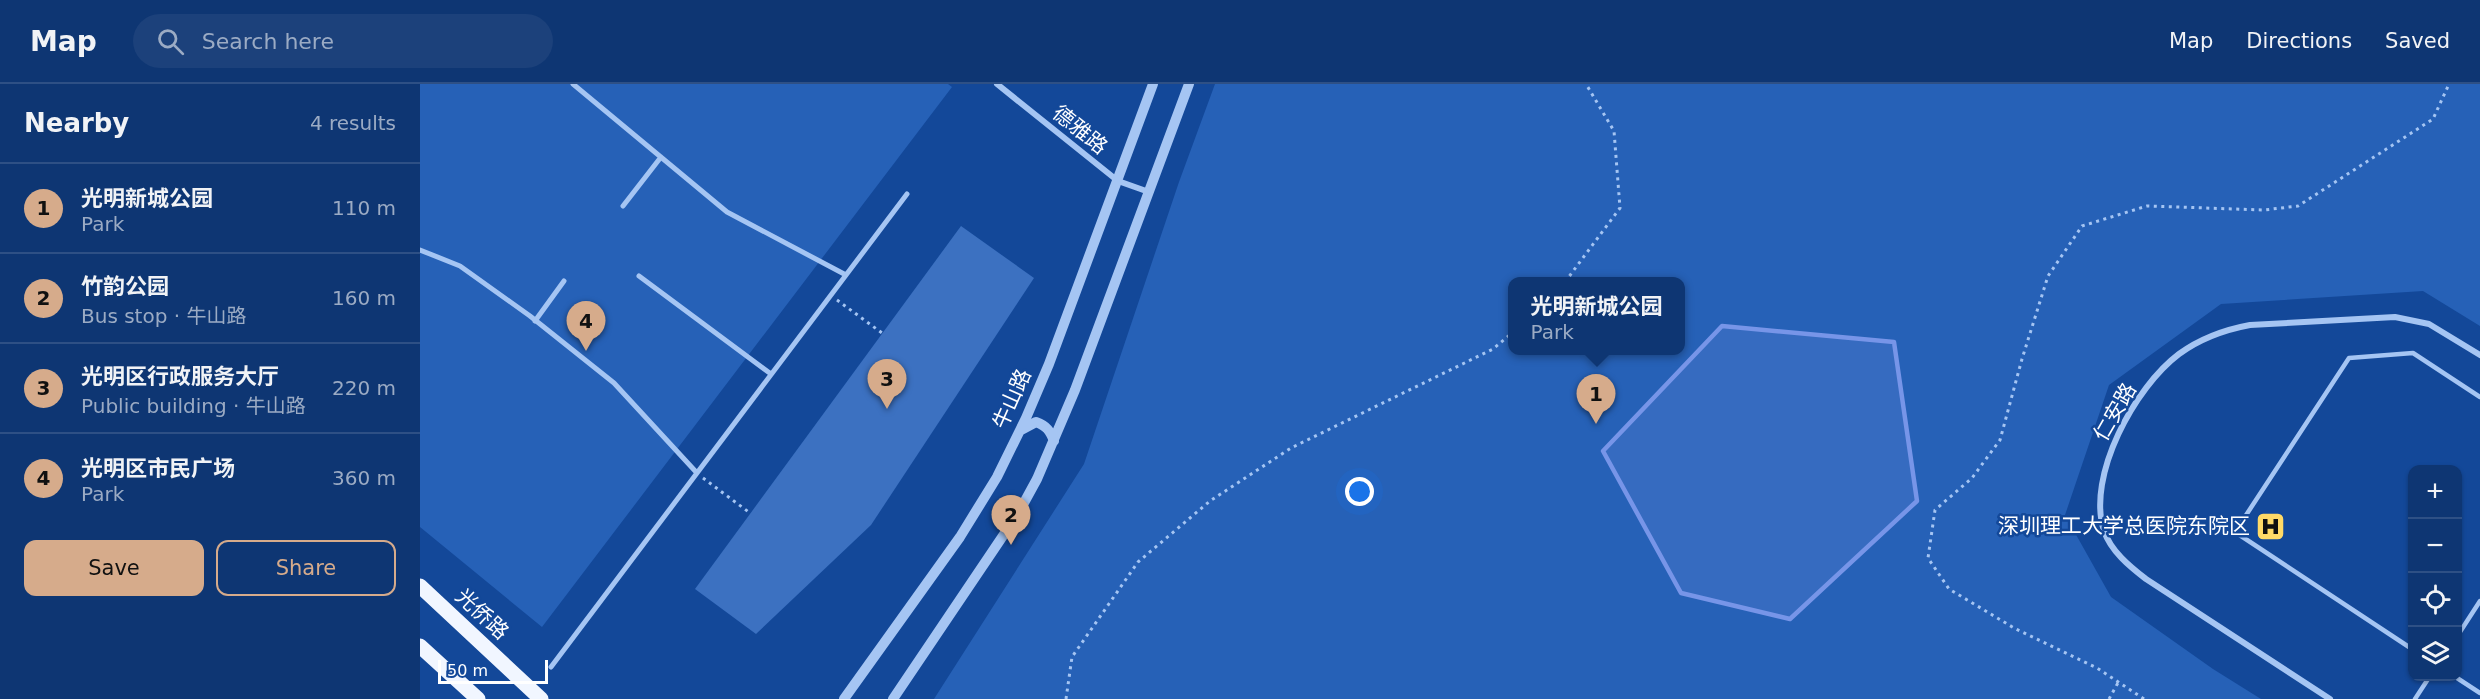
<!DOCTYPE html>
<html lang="en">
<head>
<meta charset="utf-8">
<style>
  body { margin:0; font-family:"DejaVu Sans","Noto Sans SC",sans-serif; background:#1c417b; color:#f1f3f6 }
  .controls { position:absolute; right:18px; bottom:18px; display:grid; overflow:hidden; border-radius:12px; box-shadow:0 2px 4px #0004 }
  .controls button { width:54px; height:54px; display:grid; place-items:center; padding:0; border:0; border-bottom:2px solid #2e5085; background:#0e3673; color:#f1f3f6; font:30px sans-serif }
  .scale { position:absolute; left:18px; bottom:15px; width:110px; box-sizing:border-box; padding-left:6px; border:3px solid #fff; border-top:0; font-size:16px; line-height:21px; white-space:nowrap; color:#fff; -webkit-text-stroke:4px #134899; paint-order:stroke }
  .you { position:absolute; left:940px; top:408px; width:21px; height:21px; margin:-15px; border:4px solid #fff; border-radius:50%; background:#1a73e8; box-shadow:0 0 0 9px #1a73e833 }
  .badge { display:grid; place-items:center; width:39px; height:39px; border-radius:50%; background:#d6ab8b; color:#111; font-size:20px; font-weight:700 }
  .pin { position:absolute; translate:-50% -50px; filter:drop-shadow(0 2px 3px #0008) }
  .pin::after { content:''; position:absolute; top:32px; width:21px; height:18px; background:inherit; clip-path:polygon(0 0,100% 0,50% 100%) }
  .popup { position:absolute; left:1088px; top:193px; width:177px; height:78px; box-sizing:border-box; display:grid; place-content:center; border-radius:12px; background:#0e3673; filter:drop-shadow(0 2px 4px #0005); font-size:20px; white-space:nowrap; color:#9babc4 }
  .popup b { font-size:22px; color:#f1f3f6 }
  .popup::after { content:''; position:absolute; left:50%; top:100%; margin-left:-12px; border:12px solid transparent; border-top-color:#0e3673 }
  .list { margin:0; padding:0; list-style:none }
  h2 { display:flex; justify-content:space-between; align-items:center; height:78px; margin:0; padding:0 24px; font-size:26px }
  h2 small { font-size:20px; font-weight:400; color:#9babc4 }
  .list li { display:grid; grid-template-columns:39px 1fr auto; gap:18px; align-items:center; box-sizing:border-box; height:90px; padding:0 24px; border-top:2px solid #2e5085 }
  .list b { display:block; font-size:22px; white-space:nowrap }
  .list p { margin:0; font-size:20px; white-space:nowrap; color:#9babc4 }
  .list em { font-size:20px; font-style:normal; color:#9babc4 }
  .actions { display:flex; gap:12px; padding:18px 24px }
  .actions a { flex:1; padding:14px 0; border:2px solid #d6ab8b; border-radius:12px; text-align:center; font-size:21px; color:#d6ab8b }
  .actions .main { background:#d6ab8b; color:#111 }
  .icon { flex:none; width:33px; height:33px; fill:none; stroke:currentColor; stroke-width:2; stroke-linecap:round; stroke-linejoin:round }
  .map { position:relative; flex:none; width:2060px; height:615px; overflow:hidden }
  header { display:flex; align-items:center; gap:36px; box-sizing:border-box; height:84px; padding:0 30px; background:#0e3673; border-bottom:2px solid #2e5085 }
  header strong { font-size:28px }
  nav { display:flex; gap:33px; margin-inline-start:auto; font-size:21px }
  .search { width:420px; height:54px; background:#1c417b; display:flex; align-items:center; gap:15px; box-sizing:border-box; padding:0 21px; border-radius:33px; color:#9babc4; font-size:22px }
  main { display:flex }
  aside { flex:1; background:#0e3673 }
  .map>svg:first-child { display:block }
</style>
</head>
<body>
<header>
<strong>Map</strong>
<div class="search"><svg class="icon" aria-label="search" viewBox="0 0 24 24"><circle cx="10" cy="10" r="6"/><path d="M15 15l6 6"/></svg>Search here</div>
<nav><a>Map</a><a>Directions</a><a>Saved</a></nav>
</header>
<main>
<aside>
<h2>Nearby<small>4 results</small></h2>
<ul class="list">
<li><span class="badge">1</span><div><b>光明新城公园</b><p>Park</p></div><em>110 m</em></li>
<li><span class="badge">2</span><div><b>竹韵公园</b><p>Bus stop · 牛山路</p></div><em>160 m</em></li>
<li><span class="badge">3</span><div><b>光明区行政服务大厅</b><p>Public building · 牛山路</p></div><em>220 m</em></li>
<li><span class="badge">4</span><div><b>光明区市民广场</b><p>Park</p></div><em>360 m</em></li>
</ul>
<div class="actions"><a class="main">Save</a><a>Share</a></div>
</aside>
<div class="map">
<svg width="2060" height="615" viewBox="0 0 2060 615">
  <rect width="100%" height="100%" fill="#134899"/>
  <path fill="#2661b7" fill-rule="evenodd" d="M0,0H528L532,3L122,543L0,443Z
    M795,0H2060V242L2003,207L1801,220L1689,301L1645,431L1691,513L1793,585L1841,615H514L664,380L759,98ZM1092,198H1260V266H1092Z"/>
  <path fill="#3c71c1" d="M541,142L614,194L451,441L336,550L275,505Z"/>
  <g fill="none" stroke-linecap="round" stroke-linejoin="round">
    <path stroke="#a5c5f3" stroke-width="3" stroke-dasharray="3 4.5" stroke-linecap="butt" d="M1145,198L1200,124L1194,47L1166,0
      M417,216L462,249
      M283,394L330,429
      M646,615L652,573L718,478L790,417L871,364L1073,265L1092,249
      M1689,615L1699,597
      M1724,615L1677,584L1594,544L1529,505L1508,474L1515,426L1552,394L1580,356L1602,275L1628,192L1662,142L1727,122L1844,126L1878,122L2013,35L2029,0"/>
    <path stroke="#a5c5f3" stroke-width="4.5" d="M2038,551L2060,517
      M1992,565L1815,448L1929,274L1993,269L2060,313
      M2034,592L2060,609
      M1995,615L2010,592"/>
    <path stroke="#a5c5f3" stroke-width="5" d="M153,0L307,128L426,191
      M203,122L241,73
      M0,166L40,182L110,232L194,299L277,389
      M219,192L351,290
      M115,237L144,197
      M131,583L487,110"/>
    <path stroke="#a5c5f3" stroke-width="6" d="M577,0L698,97L729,108
      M1910,615L1726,495C1709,482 1691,467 1684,447C1666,392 1715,303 1759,270C1781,254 1803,246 1830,241L1975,233L2009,240L2060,271"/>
    <path stroke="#a5c5f3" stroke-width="10" d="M601,346L616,338C627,342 630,347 634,357
      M424,615L540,453L577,393L606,334L629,280L733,0
      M473,615L599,428L617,395L655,306L769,0"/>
    <path stroke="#f1f6ff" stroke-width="15" d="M0,502L121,615
      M0,562L58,615"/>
  </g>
  <path fill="#7795e8" fill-opacity="0.2" stroke="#7795e8" stroke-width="4.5" stroke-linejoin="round" d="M1302,242L1474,258L1497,417L1370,535L1261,509L1183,367Z"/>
  <defs>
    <symbol id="hospital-square" viewBox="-11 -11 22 22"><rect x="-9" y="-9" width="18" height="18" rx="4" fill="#ffda67" stroke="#134899"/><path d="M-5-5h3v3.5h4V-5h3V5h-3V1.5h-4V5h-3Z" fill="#111"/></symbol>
  </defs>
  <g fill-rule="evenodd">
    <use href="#hospital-square" x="1834" y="426" width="33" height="33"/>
  </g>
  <g text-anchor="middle" stroke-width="5" stroke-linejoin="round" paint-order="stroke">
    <g font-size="21" fill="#fff" stroke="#134899">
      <text transform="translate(660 46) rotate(39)" y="7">德雅路</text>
      <text transform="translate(592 315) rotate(-66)" y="7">牛山路</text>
      <text transform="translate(1695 328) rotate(-60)" y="7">仁安路</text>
      <text transform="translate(62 530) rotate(43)" y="7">光侨路</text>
    </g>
    <g font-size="21" fill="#fff" stroke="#134899" text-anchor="end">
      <text x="1830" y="449">深圳理工大学总医院东院区</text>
    </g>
  </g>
</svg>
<div class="controls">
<button>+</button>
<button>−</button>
<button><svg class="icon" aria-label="locate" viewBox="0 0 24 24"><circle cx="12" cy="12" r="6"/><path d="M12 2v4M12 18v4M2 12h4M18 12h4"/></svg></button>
<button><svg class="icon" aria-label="layers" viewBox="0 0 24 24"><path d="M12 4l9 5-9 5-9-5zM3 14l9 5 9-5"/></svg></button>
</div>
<div class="scale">50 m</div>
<div class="you"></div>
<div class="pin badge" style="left:1176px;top:340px">1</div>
<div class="popup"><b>光明新城公园</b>Park</div>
<div class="pin badge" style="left:591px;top:461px">2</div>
<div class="pin badge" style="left:467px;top:325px">3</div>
<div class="pin badge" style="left:166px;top:267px">4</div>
</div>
</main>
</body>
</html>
